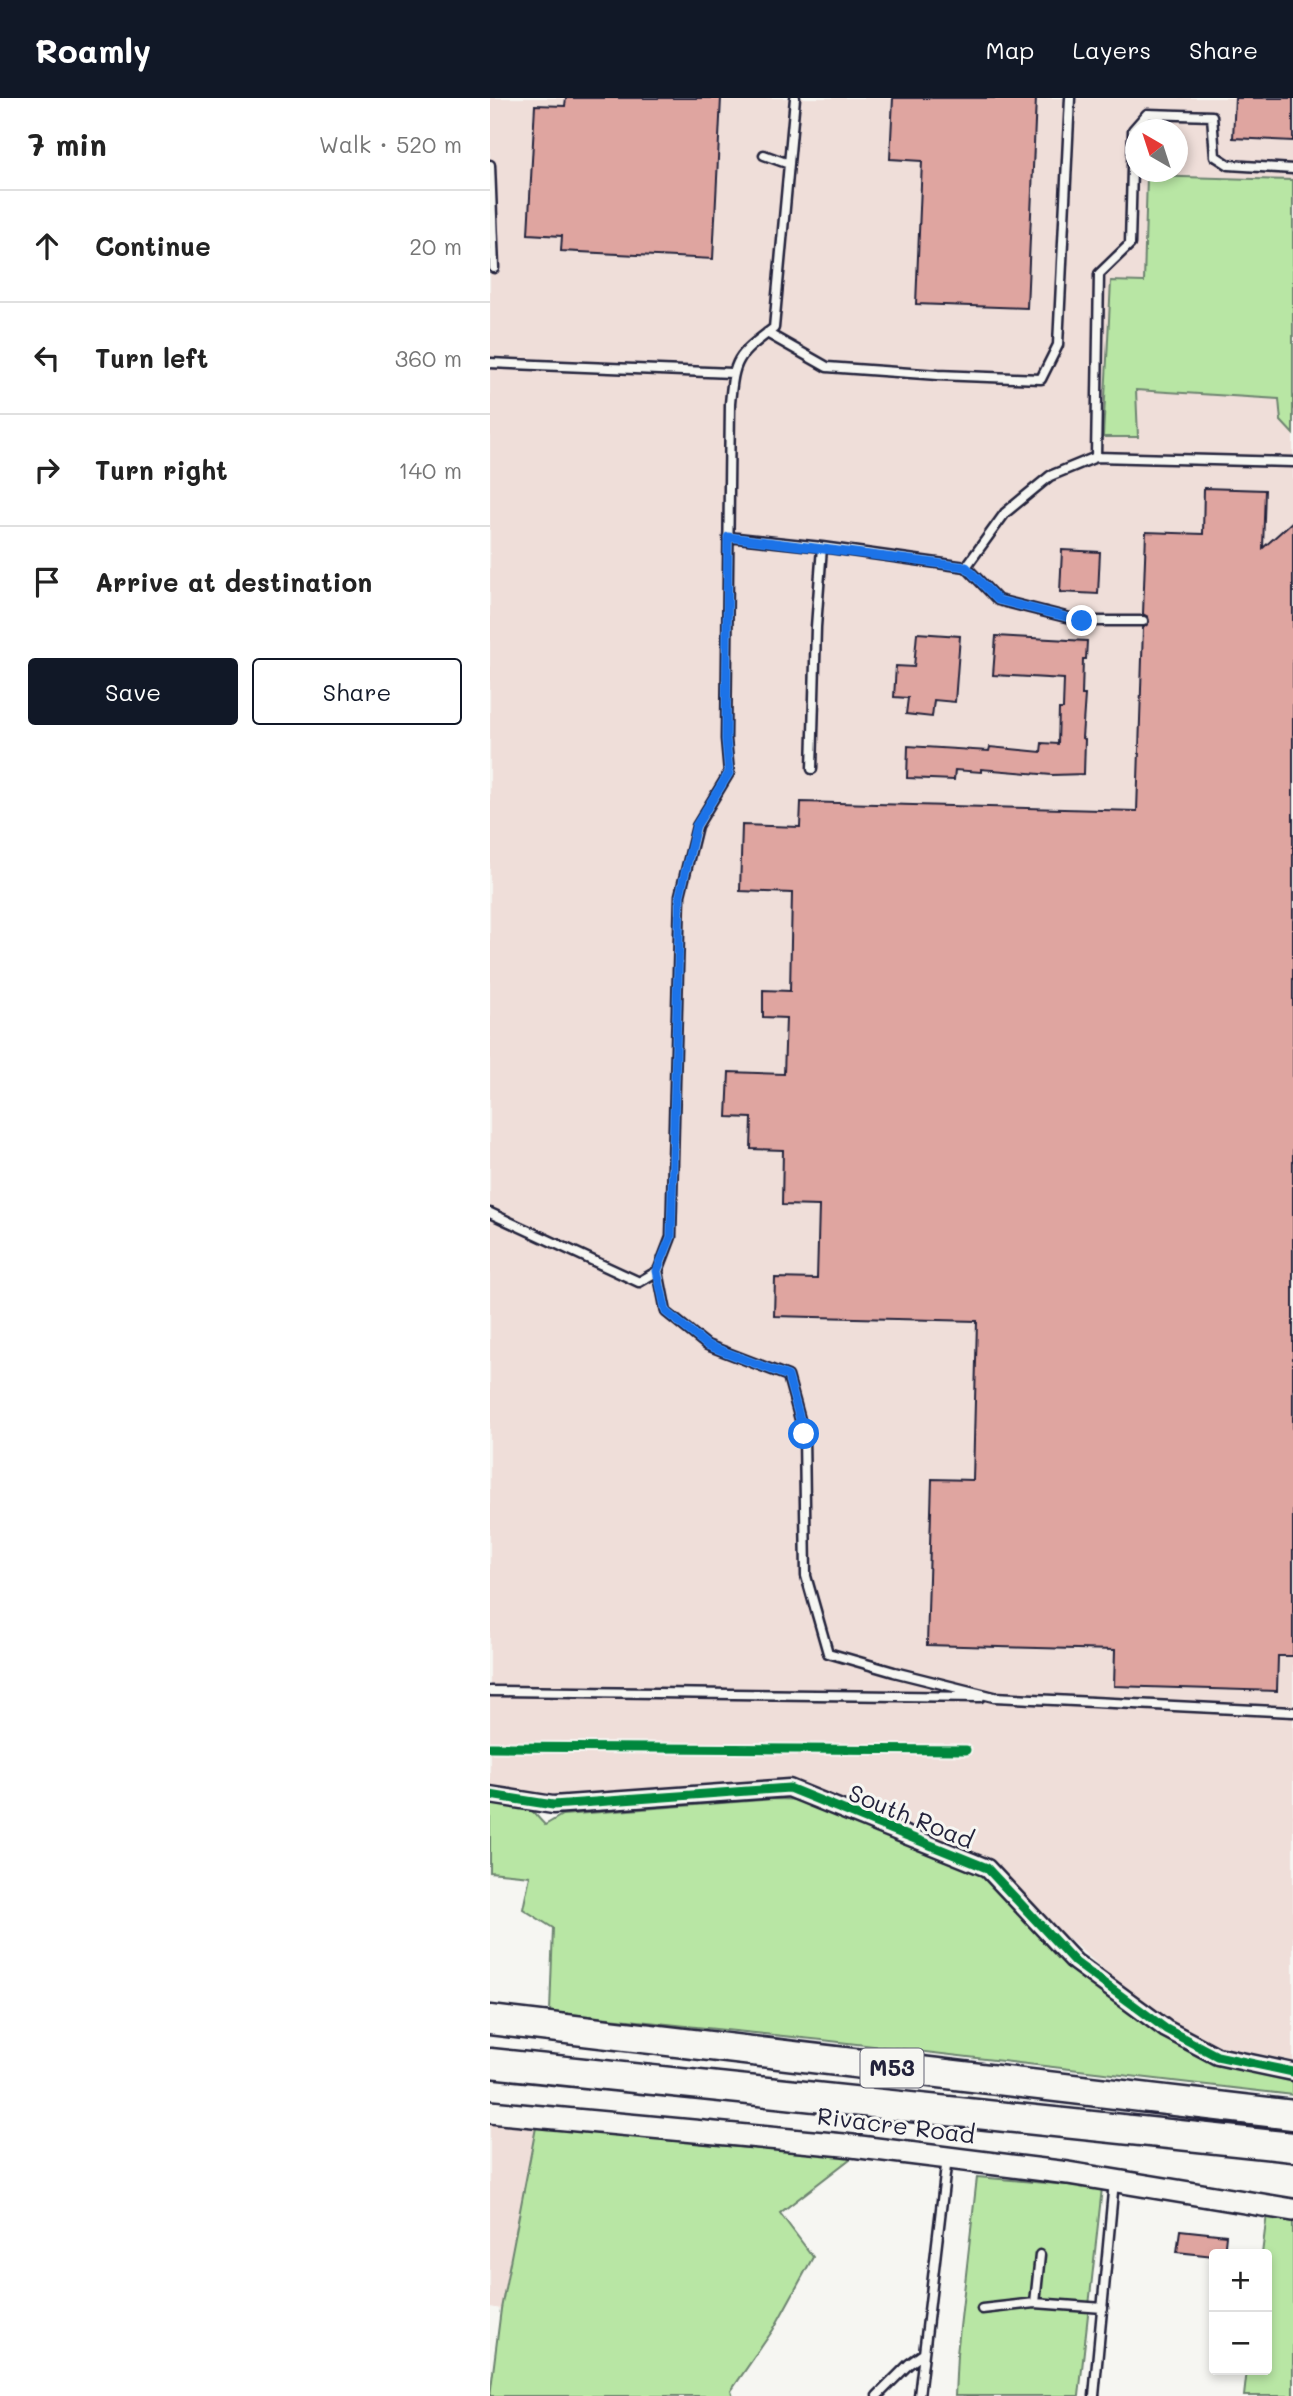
<!DOCTYPE html>
<html lang="en">
<head>
<meta charset="utf-8">
<style>
  body { margin:0; font-family:Mali,sans-serif; background:#f2f2f2; color:#222 }
  .controls { position:absolute; right:21px; bottom:21px; display:grid; overflow:hidden; border-radius:7px; box-shadow:0 4px 10px #0003 }
  .controls button { width:63px; height:63px; display:grid; place-items:center; padding:0; border:0; border-bottom:2px solid #e0e0e0; background:#fff; color:#222; font:35px sans-serif }
  .compass { position:absolute; left:635px; top:21px; width:63px; height:63px; border-radius:50%; background:#fff; box-shadow:0 4px 10px #0003; rotate:321deg }
  .stop { position:absolute; width:21px; height:21px; margin:-16px; border:5px solid #1a73e8; border-radius:50%; background:#fff }
  .stop.end { background:#1a73e8; border-color:#fff; box-shadow:0 2px 7px #0008 }
  .list { margin:0; padding:0; list-style:none }
  h2 { display:flex; justify-content:space-between; align-items:center; height:91px; margin:0; padding:0 28px; font-size:30px }
  h2 small { font-size:23px; font-weight:400; color:#767676 }
  .list li { display:grid; grid-template-columns:46px 1fr auto; gap:21px; align-items:center; box-sizing:border-box; height:112px; padding:0 28px; border-top:2px solid #e0e0e0 }
  .list b { display:block; font-size:26px; white-space:nowrap }
  .list em { font-size:23px; font-style:normal; color:#767676 }
  .actions { display:flex; gap:14px; padding:21px 28px }
  .actions a { flex:1; padding:16px 0; border:2px solid #111827; border-radius:7px; text-align:center; font-size:24px; color:#111827 }
  .actions .main { background:#111827; color:#fff }
  .icon { flex:none; width:38px; height:38px; fill:none; stroke:currentColor; stroke-width:2; stroke-linecap:round; stroke-linejoin:round }
  .map { position:relative; flex:none; width:803px; height:2298px; overflow:hidden }
  header { display:flex; align-items:center; gap:42px; box-sizing:border-box; height:98px; padding:0 35px; background:#111827; color:#fff }
  header strong { font-size:33px }
  nav { display:flex; gap:38px; margin-inline-start:auto; font-size:24px }
  main { display:flex }
  aside { flex:1; background:#fff }
  .map>svg:first-child { display:block }
</style>
</head>
<body>
<header>
<strong>Roamly</strong>
<nav><a>Map</a><a>Layers</a><a>Share</a></nav>
</header>
<main>
<aside>
<h2>7 min<small>Walk · 520 m</small></h2>
<ul class="list">
<li><svg class="icon" aria-label="ahead" viewBox="0 0 24 24"><path d="M12 20V5M6 11l6-6 6 6"/></svg><div><b>Continue</b></div><em>20 m</em></li>
<li><svg class="icon" aria-label="left" viewBox="0 0 24 24"><path d="M17 20v-9H6M10 6l-5 5 5 5"/></svg><div><b>Turn left</b></div><em>360 m</em></li>
<li><svg class="icon" aria-label="right" viewBox="0 0 24 24"><path d="M7 20v-9h11M14 6l5 5-5 5"/></svg><div><b>Turn right</b></div><em>140 m</em></li>
<li><svg class="icon" aria-label="arrive" viewBox="0 0 24 24"><path d="M6 21V4h12l-3 4 3 4H6"/></svg><div><b>Arrive at destination</b></div></li>
</ul>
<div class="actions"><a class="main">Save</a><a>Share</a></div>
</aside>
<div class="map">
<svg width="803" height="2298" viewBox="0 0 803 2298">
  <rect width="100%" height="100%" fill="#f6f6f2"/>
  <filter id="ink" filterUnits="userSpaceOnUse"><feTurbulence type="fractalNoise" baseFrequency=".0143" numOctaves="2"/><feDisplacementMap in="SourceGraphic" scale="14" xChannelSelector="R" yChannelSelector="G"/><feConvolveMatrix kernelMatrix="1 2 1 2 8 2 1 2 1" color-interpolation-filters="sRGB"/></filter>
  <g filter="url(#ink)">
    <path fill="#efded9" fill-rule="evenodd" d="M0,0H803V1963L729,1949L668,1919L497,1770L299,1690L124,1703L0,1697ZM646,32H688V74H646Z
      M0,2014L48,2019L11,2211L0,2209Z"/>
    <path fill="#b8e6a4" stroke="#6d8470" stroke-width="2" d="M657,78L803,82V336L791,323L789,301L646,292L648,339H613L621,183L654,184Z
      M0,1700L42,1713L55,1727L72,1717L284,1701L318,1702L497,1770L585,1864L727,1958L803,1974V1997L332,1942L60,1914L63,1830L33,1811L40,1778L0,1774Z
      M48,2019L142,2038L247,2049L365,2057L290,2115L323,2159L283,2232L241,2293L243,2298H0L11,2211Z
      M487,2079L612,2090L589,2298H465L467,2256Z
      M777,2116L803,2119V2298H754L757,2272H777V2156H772Z"/>
    <path fill="#dfa5a0" stroke="#22223b" stroke-width="2" d="M76,0H231L223,161L71,153L72,138L38,136L45,7L75,8Z
      M403,0H546L537,210L426,206L432,63L400,61Z
      M745,0H803V43L743,40Z
      M714,390L775,392L773,450L803,423V1558H788L787,1593L624,1588L625,1552L437,1547L442,1381L483,1382L487,1223L284,1218L285,1180L327,1181L329,1108L292,1107L293,1052L261,1051L262,1020L237,1019L239,974L294,976L296,920L273,919V892L300,893L302,795L250,793L252,727L310,729L311,704L647,713L653,530L659,524L658,519L653,516L656,434L713,436Z
      M572,452L610,454L608,496L570,494Z
      M427,535L470,538L465,604L444,602L442,619L416,616L418,600L404,599L406,568L424,569Z
      M506,538L597,543L596,561H593L592,597H595L592,640L595,641L594,676L562,677L491,671V674L465,672L464,682L417,680L418,648L499,653L500,649L551,654L552,645L568,646L569,611H573L574,581L503,577Z
      M690,2132L736,2137L734,2156L724,2158L687,2154Z"/>
    <g fill="none" stroke-linecap="round" stroke-linejoin="round">
      <defs>
        <path id="service" d="M274,57L299,66
          M0,67L4,170
          M277,235L337,269L448,277L551,281L568,247L580,0
          M0,265L242,275
          M606,359L609,176L640,146L643,32L657,16L722,18L725,58L739,67L803,71
          M238,439L332,449L476,469L515,415L560,378L606,359L803,364
          M476,469L508,502L592,523H653
          M322,671L326,529L332,449
          M0,1115L149,1184L168,1173L181,1139L190,797L207,728L239,675L236,641L240,306C244,260 247,258 284,230L305,0
          M168,1173L176,1214L217,1247L298,1278L314,1336L316,1478L338,1555L404,1574L504,1599L803,1614
          M0,1593L490,1599
          M545,2205L550,2157
          M492,2211L545,2205L613,2210
          M387,2298L419,2266L433,2256
          M429,2298L457,2060
          M604,2298L624,2083"/>
        <path id="minor" d="M0,1697L63,1707L299,1690L497,1770L585,1864L676,1931L727,1958L803,1974"/>
        <path id="secondary" d="M0,2014L354,2047L578,2075L803,2112"/>
        <path id="motorway" d="M0,1922L803,2017
          M0,1965L803,2049"/>
      </defs>
      <use href="#service" stroke="#22223b" stroke-width="13"/>
      <use href="#minor" stroke="#22223b" stroke-width="21"/>
      <use href="#secondary" stroke="#22223b" stroke-width="26"/>
      <use href="#motorway" stroke="#22223b" stroke-width="33"/>
      <use href="#service" stroke="#f6f6f2" stroke-width="8"/>
      <use href="#minor" stroke="#f6f6f2" stroke-width="16"/>
      <use href="#secondary" stroke="#f6f6f2" stroke-width="21"/>
      <use href="#motorway" stroke="#f6f6f2" stroke-width="28"/>
      <defs>
        <path id="cycleway" d="M0,1649L476,1652
          M0,1697L63,1707L299,1690L497,1770L585,1864L676,1931L727,1958L803,1974"/>
      </defs>
      <use href="#cycleway" stroke="#f6f6f2" stroke-width="13"/>
      <use href="#cycleway" stroke="#00873e" stroke-width="9"/>
    </g>
  </g>
  <g fill="none" stroke-linecap="round" stroke-linejoin="round" filter="url(#ink)">
    <path stroke="#1a73e8" stroke-width="9" d="M314,1336L298,1278L217,1247L176,1214L167,1173L181,1139L190,797L206,728L239,675L236,641L238,439L476,469L508,502L592,523"/>
  </g>
  <g text-anchor="middle" stroke-width="6" stroke-linejoin="round" paint-order="stroke">
    <rect fill="#f6f6f2" stroke="#626272" stroke-width="2" x="370.5" y="1950.5" width="63" height="39" rx="5"/>
    <g font-size="23" font-weight="bold" fill="#22223b">
      <text x="402" y="1978">M53</text>
    </g>
    <g font-size="24" fill="#22223b" stroke="#f6f6f2">
      <text transform="translate(421 1719) rotate(22)" y="8">South Road</text>
      <text transform="translate(406 2028) rotate(7)" y="8">Rivacre Road</text>
    </g>
  </g>
</svg>
<div class="controls">
<button>+</button>
<button>−</button>
</div>
<svg class="compass" viewBox="-18 -18 36 36"><path d="M0-13l5 13h-10z" fill="#e53935"/><path d="M0 13l5-13h-10z" fill="#767676"/></svg>
<div class="stop" style="left:314px;top:1336px"></div>
<div class="stop end" style="left:592px;top:523px"></div>
</div>
</main>
</body>
</html>
